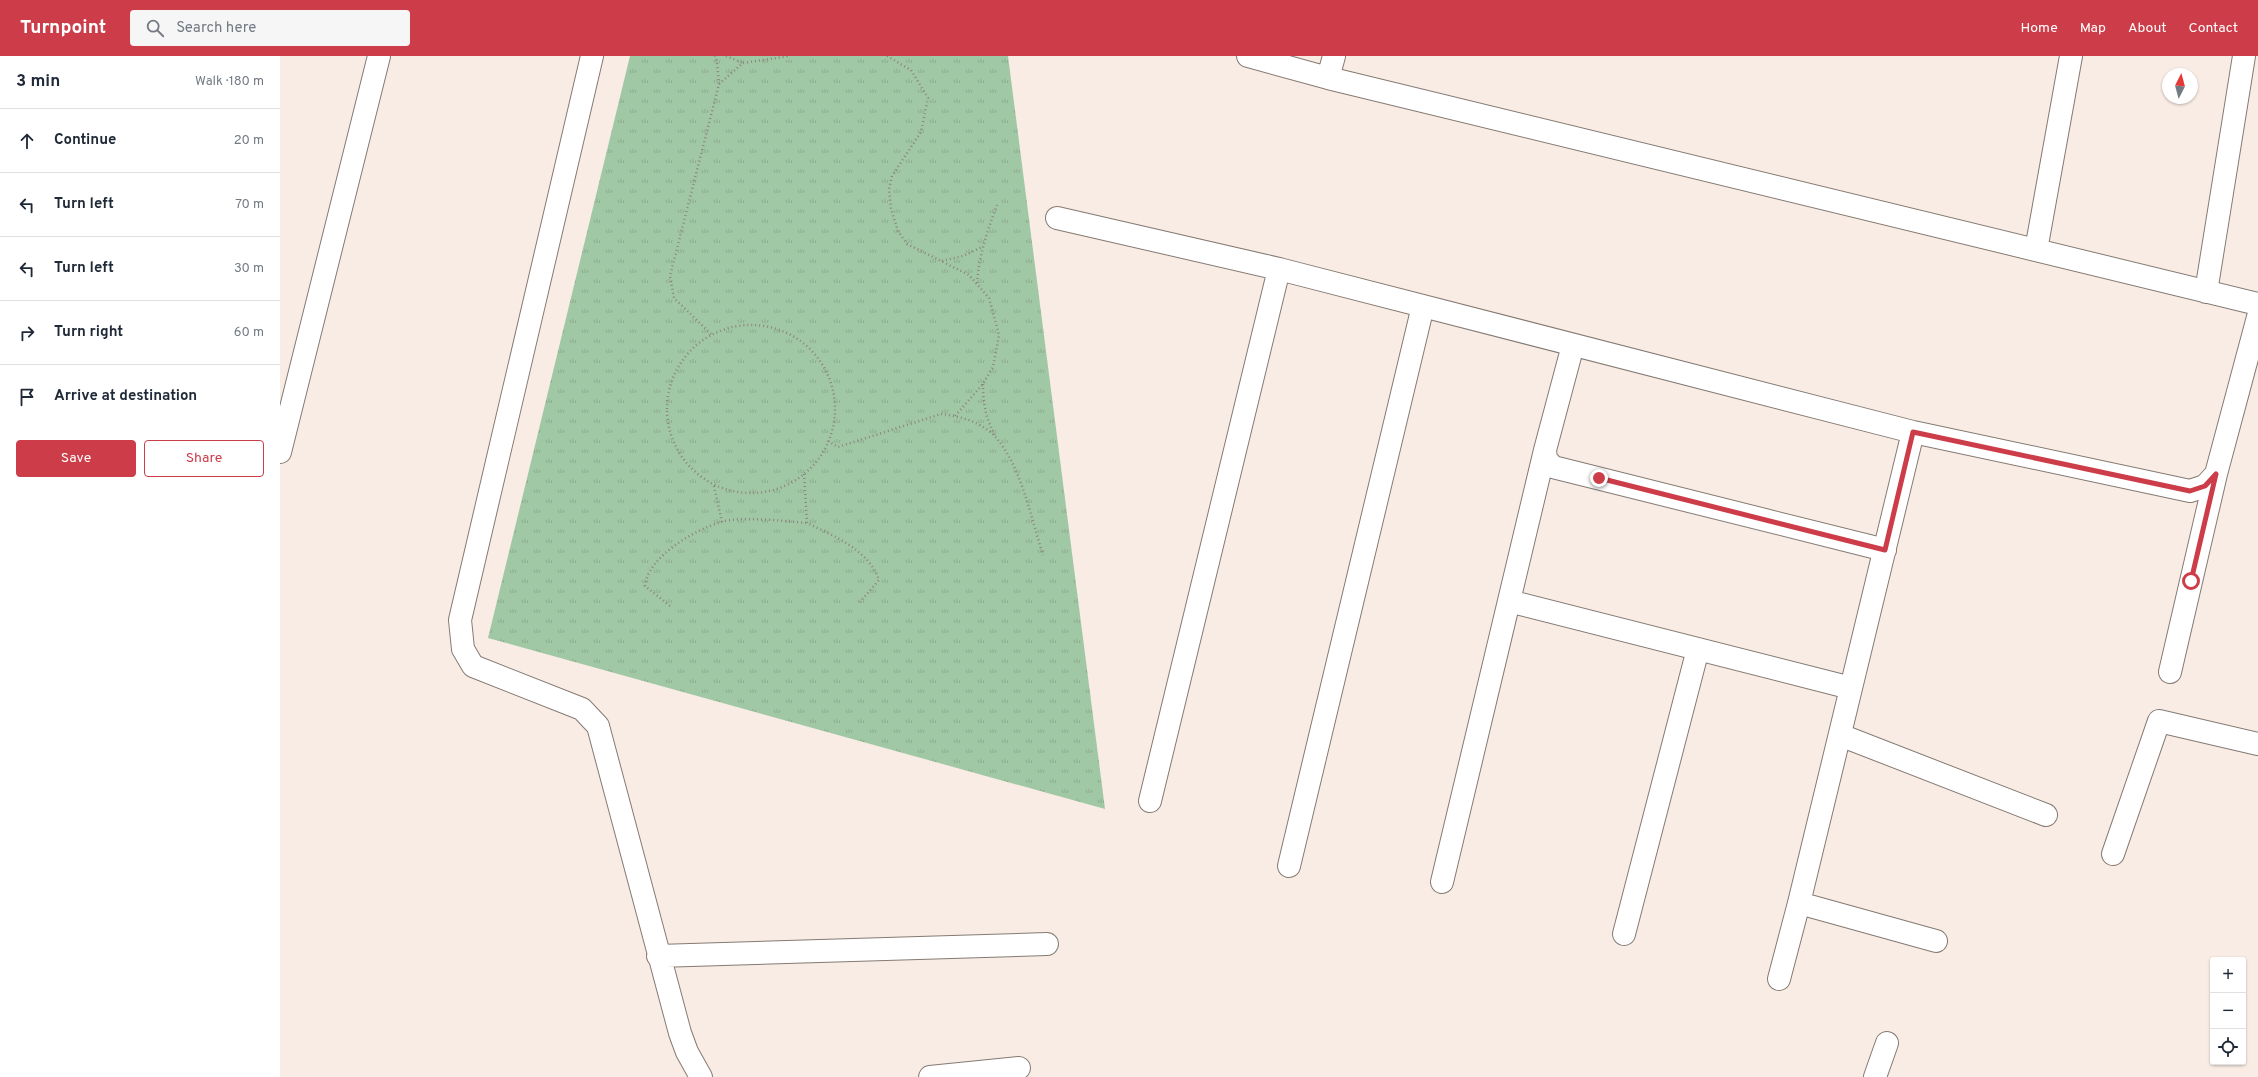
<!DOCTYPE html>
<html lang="en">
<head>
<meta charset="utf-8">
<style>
  body { margin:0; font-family:Overpass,sans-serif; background:#f6f6f7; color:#1f2937 }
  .controls { position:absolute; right:12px; bottom:12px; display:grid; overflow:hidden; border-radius:4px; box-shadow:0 1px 3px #0004 }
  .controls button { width:36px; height:36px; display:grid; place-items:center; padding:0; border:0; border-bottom:1px solid #e0e1e3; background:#fff; color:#1f2937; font:20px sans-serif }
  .compass { position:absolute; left:1882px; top:12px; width:36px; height:36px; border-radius:50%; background:#fff; box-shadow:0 1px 3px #0004; rotate:6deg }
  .stop { position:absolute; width:12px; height:12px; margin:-9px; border:3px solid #cd3d49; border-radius:50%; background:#fff }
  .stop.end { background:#cd3d49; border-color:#fff; box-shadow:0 1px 4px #0008 }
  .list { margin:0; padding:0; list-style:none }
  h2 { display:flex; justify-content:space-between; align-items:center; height:52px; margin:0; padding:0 16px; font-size:17px }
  h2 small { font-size:13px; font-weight:400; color:#747a83 }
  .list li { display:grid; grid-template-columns:26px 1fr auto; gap:12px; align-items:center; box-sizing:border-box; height:64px; padding:0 16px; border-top:1px solid #e0e1e3 }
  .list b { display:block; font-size:15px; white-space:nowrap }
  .list em { font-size:13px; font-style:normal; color:#747a83 }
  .actions { display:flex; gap:8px; padding:12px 16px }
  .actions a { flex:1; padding:9px 0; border:1px solid #cd3d49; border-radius:4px; text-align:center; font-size:14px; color:#cd3d49 }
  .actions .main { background:#cd3d49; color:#fff }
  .icon { flex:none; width:22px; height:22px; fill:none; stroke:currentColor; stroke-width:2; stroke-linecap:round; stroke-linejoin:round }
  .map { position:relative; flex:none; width:1978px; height:1021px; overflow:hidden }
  header { display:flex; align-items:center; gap:24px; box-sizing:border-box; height:56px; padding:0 20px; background:#cd3d49; color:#fff }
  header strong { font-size:19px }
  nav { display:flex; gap:22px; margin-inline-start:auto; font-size:14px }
  .search { width:280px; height:36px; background:#f6f6f7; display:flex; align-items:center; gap:10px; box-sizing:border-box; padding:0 14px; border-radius:4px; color:#747a83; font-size:15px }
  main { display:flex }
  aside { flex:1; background:#fff }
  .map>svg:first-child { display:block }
</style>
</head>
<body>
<header>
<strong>Turnpoint</strong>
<div class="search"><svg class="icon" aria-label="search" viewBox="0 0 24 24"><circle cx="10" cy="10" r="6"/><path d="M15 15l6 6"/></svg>Search here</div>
<nav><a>Home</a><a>Map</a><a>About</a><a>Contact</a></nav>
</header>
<main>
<aside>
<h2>3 min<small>Walk · 180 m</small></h2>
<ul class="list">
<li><svg class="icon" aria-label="ahead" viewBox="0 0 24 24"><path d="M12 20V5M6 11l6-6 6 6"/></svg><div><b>Continue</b></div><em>20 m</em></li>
<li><svg class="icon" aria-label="left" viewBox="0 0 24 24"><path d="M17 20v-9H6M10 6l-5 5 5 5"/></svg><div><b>Turn left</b></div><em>70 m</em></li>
<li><svg class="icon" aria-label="left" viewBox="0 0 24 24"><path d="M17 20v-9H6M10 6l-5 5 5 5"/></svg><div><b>Turn left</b></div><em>30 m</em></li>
<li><svg class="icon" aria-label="right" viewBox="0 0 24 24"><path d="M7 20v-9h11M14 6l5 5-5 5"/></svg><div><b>Turn right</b></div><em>60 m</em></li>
<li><svg class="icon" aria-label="arrive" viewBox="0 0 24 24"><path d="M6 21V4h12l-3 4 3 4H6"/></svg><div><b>Arrive at destination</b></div></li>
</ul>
<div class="actions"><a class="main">Save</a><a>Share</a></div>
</aside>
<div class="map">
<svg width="1978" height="1021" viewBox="0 0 1978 1021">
  <defs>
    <pattern id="park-tufts" width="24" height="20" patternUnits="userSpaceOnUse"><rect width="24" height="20" fill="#a1c8a5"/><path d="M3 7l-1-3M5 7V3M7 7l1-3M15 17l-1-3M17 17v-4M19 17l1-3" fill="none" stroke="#8aab8d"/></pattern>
  </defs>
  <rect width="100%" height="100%" fill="#f8ece4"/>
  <path fill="url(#park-tufts)" d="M350,0H728L825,753L208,582Z"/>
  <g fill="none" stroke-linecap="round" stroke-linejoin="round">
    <defs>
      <path id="minor" d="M312,0L180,564L183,593L193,610L302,653L318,670L400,977L407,996L421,1021
        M968,0L1048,22L1978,248
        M1048,22L1054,0
        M777,162L999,213L1633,376L1910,435L1925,430L1936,418L1978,261
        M1756,194L1791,0
        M1926,236L1964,0
        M1293,289L1265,394L1266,403L1273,411L1605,494
        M0,396L99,0
        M1229,545L1571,632
        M1890,616L1936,418
        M1560,679L1766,759
        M870,745L999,213
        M1833,798L1879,665L1978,688
        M1009,810L1143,250
        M1162,826L1265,394
        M1519,847L1656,885
        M1344,878L1418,593
        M378,900L767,888
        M1499,923L1519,847L1633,376
        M650,1021L739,1012
        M1595,1021L1607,987"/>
    </defs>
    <use href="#minor" stroke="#857a73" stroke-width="24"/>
    <path stroke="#8c847e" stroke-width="2.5" stroke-dasharray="1 3" stroke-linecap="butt" d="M446,0L463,7
      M607,0L631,14L648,42L641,76L612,120L609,133L611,153L618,175L627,188L689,219L709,242L719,279L713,311L703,328L675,360
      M439,28L463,7L510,0
      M662,205L683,200L702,191
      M697,227C699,199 707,176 717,149
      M387 353a84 84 0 1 1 168 0a84 84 0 1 1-168 0Z
      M431,278L394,242L390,220L439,28L437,6L435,0
      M703,328C703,348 706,364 716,381
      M548,385L558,391L661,358C681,360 705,367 718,384C742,414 751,462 763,499
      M524,418L527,467C554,480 589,494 599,524L580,546
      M434,430L442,466
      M390,550L365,530C368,500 415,474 441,466C461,460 505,465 527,467"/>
    <use href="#minor" stroke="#fff" stroke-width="22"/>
  </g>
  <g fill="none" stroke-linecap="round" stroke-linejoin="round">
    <path stroke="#cd3d49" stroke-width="5" d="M1319,422L1605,494L1633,376L1910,435L1925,430L1936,418L1911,525"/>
  </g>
</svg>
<div class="controls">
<button>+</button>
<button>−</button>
<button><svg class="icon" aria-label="locate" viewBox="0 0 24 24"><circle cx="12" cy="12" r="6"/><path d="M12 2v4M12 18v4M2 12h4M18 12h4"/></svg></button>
</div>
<svg class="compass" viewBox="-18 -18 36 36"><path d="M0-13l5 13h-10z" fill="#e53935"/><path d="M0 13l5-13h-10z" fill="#747a83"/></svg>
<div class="stop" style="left:1911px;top:525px"></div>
<div class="stop end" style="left:1319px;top:422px"></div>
</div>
</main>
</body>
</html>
